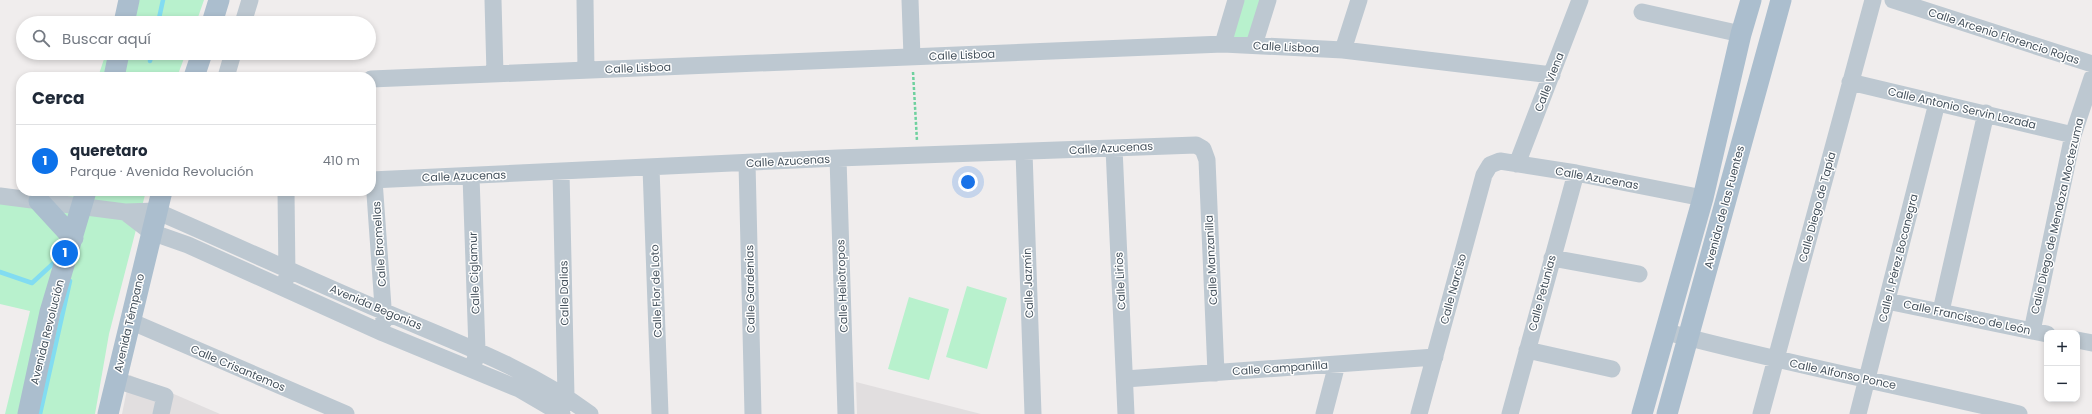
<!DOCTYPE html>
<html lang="es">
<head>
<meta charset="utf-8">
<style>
  body { margin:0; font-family:Poppins,sans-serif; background:#f2f2f3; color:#1f2937 }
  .controls { position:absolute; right:12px; bottom:12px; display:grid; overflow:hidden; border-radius:8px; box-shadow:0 2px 6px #0003 }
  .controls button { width:36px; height:36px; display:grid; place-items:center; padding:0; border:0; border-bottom:1px solid #e0e1e3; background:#fff; color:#1f2937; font:20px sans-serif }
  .you { position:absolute; left:968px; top:182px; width:14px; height:14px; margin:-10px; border:3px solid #fff; border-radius:50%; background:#1a73e8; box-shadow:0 0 0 6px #1a73e833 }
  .badge { display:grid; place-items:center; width:26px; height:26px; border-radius:50%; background:#0d72ea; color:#fff; font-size:13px; font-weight:700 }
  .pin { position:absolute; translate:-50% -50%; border:2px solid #fff; box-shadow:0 1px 4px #0006 }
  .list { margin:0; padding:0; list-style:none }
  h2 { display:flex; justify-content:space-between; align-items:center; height:52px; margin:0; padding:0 16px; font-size:17px }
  h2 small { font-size:13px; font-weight:400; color:#747a83 }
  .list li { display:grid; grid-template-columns:26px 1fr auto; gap:12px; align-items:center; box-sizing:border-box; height:72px; padding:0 16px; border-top:1px solid #e0e1e3 }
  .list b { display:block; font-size:15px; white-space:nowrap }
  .list p { margin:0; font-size:13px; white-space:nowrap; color:#747a83 }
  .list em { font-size:13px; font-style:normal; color:#747a83 }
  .icon { flex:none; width:22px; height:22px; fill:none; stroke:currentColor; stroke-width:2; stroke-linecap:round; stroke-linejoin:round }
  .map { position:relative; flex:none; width:2092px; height:414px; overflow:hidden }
  .search { position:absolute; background:#fff; box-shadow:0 2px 6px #0003; left:16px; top:16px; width:360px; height:44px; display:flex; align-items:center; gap:10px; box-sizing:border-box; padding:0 14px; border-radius:22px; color:#747a83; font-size:15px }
  .panel { position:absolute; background:#fff; box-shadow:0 2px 6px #0003; left:16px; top:72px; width:360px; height:124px; border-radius:16px }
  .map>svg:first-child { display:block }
</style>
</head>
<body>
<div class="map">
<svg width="2092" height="414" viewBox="0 0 2092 414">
  <rect width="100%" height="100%" fill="#f0eded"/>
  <path fill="#e1dedf" d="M130,375L220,414H122Z
    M856,382L981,414H857Z"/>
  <path fill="#b8f1cd" d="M123,0H204L196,23H116Z
    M1236,0H1268L1254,45L1223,44Z
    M106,53H186L177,77H98Z
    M61,191H146L109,334L95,414H5L30,311L0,304V196L57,203Z
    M967,286L1007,298L987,369L946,357Z
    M909,297L949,309L929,380L888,369Z"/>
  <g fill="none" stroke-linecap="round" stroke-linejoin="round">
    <path stroke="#82dcf1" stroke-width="4.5" d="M158,23L163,0
      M150,61L152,53
      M0,272L32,283L57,260
      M40,414L70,281"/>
    <path stroke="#6ed19e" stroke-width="2.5" stroke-dasharray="3 2" stroke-linecap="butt" d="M913,72L917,141"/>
    <path stroke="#bdc8d1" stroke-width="17" d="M493,0L495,74
      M585,0L586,70
      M910,0L912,57
      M1893,0L2092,64
      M1642,12L1741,34
      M243,23L250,0
      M1223,44L1236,0
      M1254,45L1268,0
      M1343,50L1359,0
      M226,77L233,53
      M371,79L1223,44L1343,50L1552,75
      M1850,82L2073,135
      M1114,148L1126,414
      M1024,152L1033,414
      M838,158L846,414
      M747,163L753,414
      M1517,164L1580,0
      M651,168L660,414
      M561,172L566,396L563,405
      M471,176L477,350L475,360
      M371,180L838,158L1196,145L1203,149L1207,160L1216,373
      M374,180L384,321
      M286,191L287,277
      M0,196L125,212L156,211C232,244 308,279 385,312C455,342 528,368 590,414
      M125,212L151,232L188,245L383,333L519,389L562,414
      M1552,258L1639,274
      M1887,301L2047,334
      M1941,311L1986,113
      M130,321L346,414
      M2032,331L2073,135L2092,78
      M1667,332C1783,363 1902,386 2019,414
      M2077,340L2092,343
      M1527,350L1612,369
      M1125,379L1435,357
      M116,380L165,396L161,414
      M1324,414L1337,364
      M1419,414L1484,175L1490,165L1500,161L1576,173L1703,198
      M1510,414L1576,173
      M1761,414L1873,0
      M1858,414L1937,103"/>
    <path stroke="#abbece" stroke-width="21" d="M124,23L129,0
      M212,23L219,0
      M114,77L119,53
      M194,77L202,53
      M39,201L73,238
      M28,414L50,312L86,191
      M108,414L162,191
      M1642,414L1703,198L1741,34L1751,0
      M1667,414L1781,0"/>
  </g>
  <g text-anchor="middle" stroke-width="3" stroke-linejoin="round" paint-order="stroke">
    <g font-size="11" fill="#44515c" stroke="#fff">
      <text transform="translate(2004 36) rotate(18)" y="4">Calle Arcenio Florencio Rojas</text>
      <text transform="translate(1286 47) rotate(3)" y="4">Calle Lisboa</text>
      <text transform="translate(962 55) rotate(-2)" y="4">Calle Lisboa</text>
      <text transform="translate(638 68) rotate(-2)" y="4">Calle Lisboa</text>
      <text transform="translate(1549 82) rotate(-69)" y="4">Calle Viena</text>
      <text transform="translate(1962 108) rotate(13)" y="4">Calle Antonio Servin Lozada</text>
      <text transform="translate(1111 148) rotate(-3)" y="4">Calle Azucenas</text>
      <text transform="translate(788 161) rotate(-3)" y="4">Calle Azucenas</text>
      <text transform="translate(464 176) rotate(-2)" y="4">Calle Azucenas</text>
      <text transform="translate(1597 178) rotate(10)" y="4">Calle Azucenas</text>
      <text transform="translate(1724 207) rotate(-75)" y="4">Avenida de las Fuentes</text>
      <text transform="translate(1817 207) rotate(-75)" y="4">Calle Diego de Tapía</text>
      <text transform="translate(2057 216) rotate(-77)" y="4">Calle Diego de Mendoza Moctezuma</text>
      <text transform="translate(379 244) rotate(-94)" y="4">Calle Bromellas</text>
      <text transform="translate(1898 258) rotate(-76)" y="4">Calle I. Pérez Bocanegra</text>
      <text transform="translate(1211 260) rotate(-93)" y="4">Calle Manzanilla</text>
      <text transform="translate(474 273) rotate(-92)" y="4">Calle Ciglamur</text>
      <text transform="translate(1120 281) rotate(-93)" y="4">Calle Lirios</text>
      <text transform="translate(1028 283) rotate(-92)" y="4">Calle Jazmín</text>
      <text transform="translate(842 286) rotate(-92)" y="4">Calle Heliotropos</text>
      <text transform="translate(750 289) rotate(-91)" y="4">Calle Gardenias</text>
      <text transform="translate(1453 289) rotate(-75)" y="4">Calle Narciso</text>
      <text transform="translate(656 291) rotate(-92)" y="4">Calle Flor de Loto</text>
      <text transform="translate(564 293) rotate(-91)" y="4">Calle Dalias</text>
      <text transform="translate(1542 293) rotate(-75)" y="4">Calle Petunias</text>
      <text transform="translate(376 307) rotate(23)" y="4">Avenida Begonias</text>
      <text transform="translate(1967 317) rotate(12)" y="4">Calle Francisco de León</text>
      <text transform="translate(129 323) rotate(-77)" y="4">Avenida Témpano</text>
      <text transform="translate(47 332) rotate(-76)" y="4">Avenida Revolución</text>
      <text transform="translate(238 368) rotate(23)" y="4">Calle Crisantemos</text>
      <text transform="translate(1280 368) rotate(-4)" y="4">Calle Campanilla</text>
      <text transform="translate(1843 374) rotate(12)" y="4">Calle Alfonso Ponce</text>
    </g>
  </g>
</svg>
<div class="controls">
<button>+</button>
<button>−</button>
</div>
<div class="you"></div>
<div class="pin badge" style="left:65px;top:253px">1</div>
<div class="search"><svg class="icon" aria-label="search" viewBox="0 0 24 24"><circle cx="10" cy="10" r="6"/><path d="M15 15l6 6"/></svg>Buscar aquí</div>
<section class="panel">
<h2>Cerca<small></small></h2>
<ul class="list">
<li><span class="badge">1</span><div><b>queretaro</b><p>Parque · Avenida Revolución</p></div><em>410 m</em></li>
</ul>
</section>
</div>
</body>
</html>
